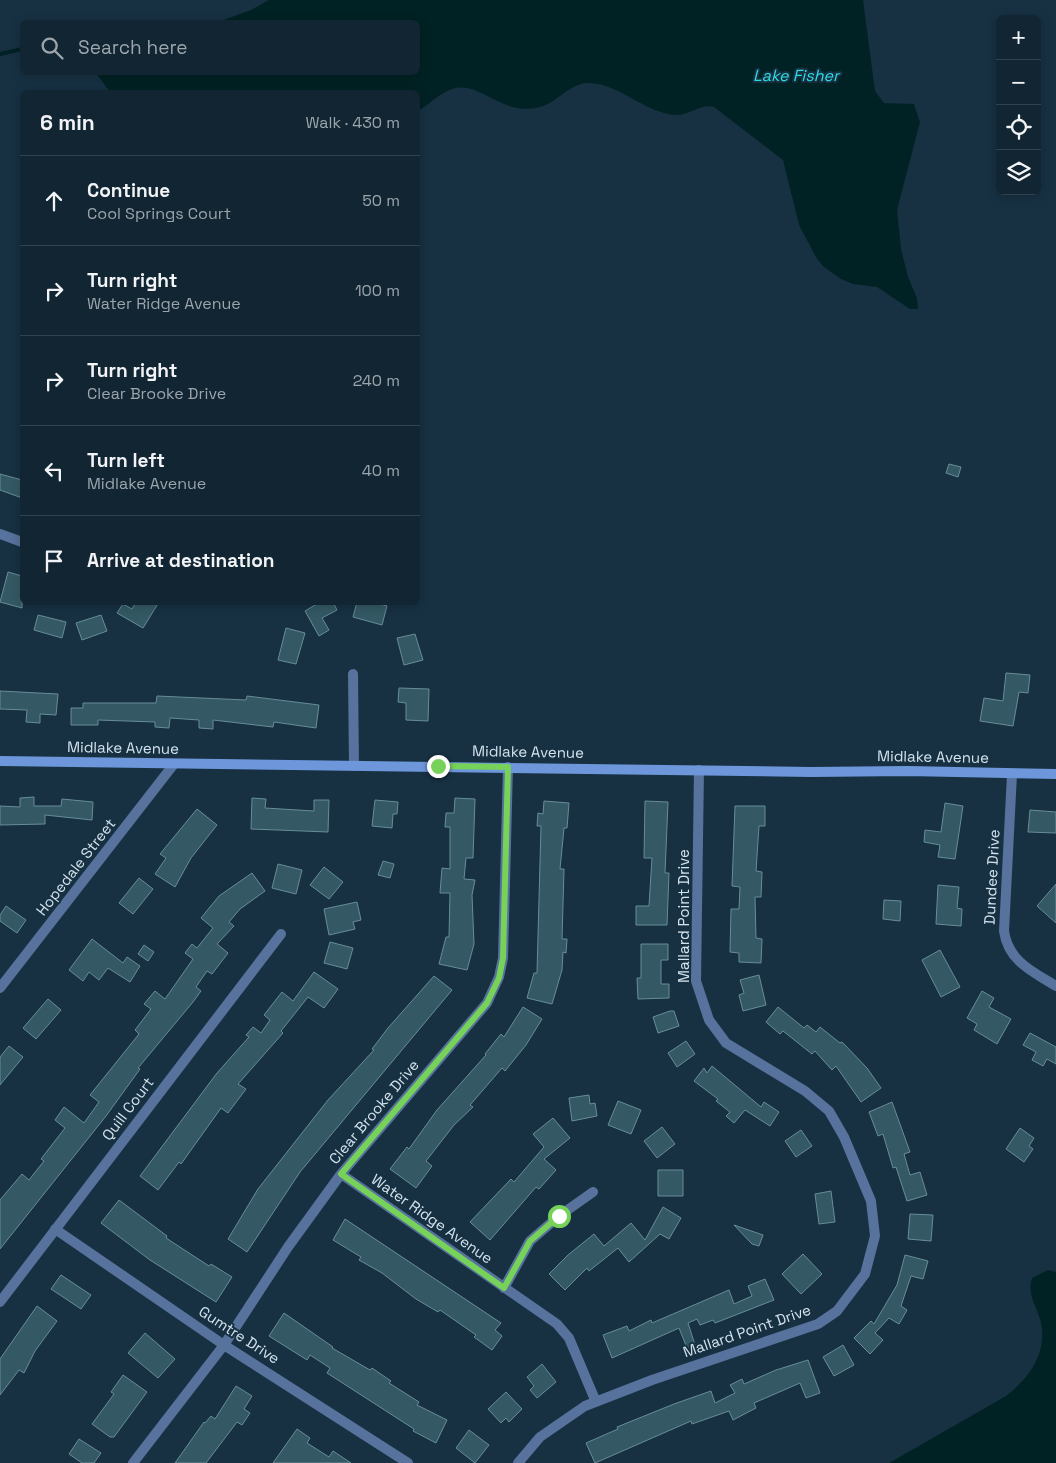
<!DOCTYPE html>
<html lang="en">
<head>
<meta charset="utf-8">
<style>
  body { margin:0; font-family:"Space Grotesk",sans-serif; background:#1e313e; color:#f1f3f6 }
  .controls { position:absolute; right:15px; top:15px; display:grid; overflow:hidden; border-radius:8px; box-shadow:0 2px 12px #0003 }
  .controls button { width:45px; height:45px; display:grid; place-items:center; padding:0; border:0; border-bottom:1px solid #30424d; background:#112532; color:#f1f3f6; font:25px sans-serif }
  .stop { position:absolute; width:15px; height:15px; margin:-11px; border:4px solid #77d259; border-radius:50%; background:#fff }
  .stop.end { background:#77d259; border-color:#fff; box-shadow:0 1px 5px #0008 }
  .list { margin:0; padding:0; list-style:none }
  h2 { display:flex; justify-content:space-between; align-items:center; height:65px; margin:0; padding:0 20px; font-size:21px }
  h2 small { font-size:16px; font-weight:400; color:#9ca5ac }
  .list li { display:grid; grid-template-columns:32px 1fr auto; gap:15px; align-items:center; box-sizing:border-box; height:90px; padding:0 20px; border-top:1px solid #30424d }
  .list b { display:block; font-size:19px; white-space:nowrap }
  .list p { margin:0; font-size:16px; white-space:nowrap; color:#9ca5ac }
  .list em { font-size:16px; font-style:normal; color:#9ca5ac }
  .icon { flex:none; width:28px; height:28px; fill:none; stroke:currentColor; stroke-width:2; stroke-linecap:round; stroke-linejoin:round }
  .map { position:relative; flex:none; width:1056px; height:1463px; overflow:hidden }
  .search { position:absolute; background:#112532; box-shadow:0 2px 12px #0003; left:20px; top:20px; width:400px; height:55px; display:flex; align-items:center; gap:12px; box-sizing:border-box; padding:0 18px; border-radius:8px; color:#9ca5ac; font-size:19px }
  .panel { position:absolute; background:#112532; box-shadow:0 2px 12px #0003; left:20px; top:90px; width:400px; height:515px; border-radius:8px }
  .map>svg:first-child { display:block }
</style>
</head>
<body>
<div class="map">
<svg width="1056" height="1463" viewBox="0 0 1056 1463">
  <rect width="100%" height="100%" fill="#173143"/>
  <path fill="#002224" d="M269,0H863L875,91L884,103L914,104L920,122L897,210L901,249L908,277L917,298L918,309H910L877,287L853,284L841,279L824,267L817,259L799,225L783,160L714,107C700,103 689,116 675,115C643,112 622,85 590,83C571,82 560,100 543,106C505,119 483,83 456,88C441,91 430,104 418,111V92H110L96,73L418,72V22H218L251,10Z
    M1048,1270L1056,1272V1463H889L1006,1396C1030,1378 1049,1350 1040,1319C1035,1303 1027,1294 1032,1278Z"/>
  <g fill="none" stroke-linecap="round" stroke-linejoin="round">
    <path stroke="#002224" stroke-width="4" d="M0,54L22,49"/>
  </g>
  <path fill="#345964" stroke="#678d99" d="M949,464L961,467L958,477L946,473Z
    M0,474L22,480V498L0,490Z
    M8,572L22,576V608L0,602Z
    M136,602H159L143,628L117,613L123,604L132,609Z
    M320,602H333L337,610L322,618L329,630L319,636L305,611Z
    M357,602H374L387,606L382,625L353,617Z
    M38,615L66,622L62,638L34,630Z
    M101,615L107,631L82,640L76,623Z
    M286,628L305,633L296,664L278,660Z
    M415,634L423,660L404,665L397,638Z
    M1006,673L1030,675L1028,693L1019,692L1013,726L980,721L984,698L1003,701Z
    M399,688L429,689L428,721L406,720V703L398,702Z
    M0,691L58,694L56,715L40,714V723L26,722L27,710L0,709Z
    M157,696L246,700L247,696L319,705L316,728L274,722L273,727L213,720V729L199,728V720L170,718L169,728L155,727V722L98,720V725H71V708H83V703H156Z
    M34,797V806H61L62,799L93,802L92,820L45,815V824L0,825V806L20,807V798Z
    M252,798L266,799L265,808L314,811V800H329L328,832L251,829Z
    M455,798L475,799L473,858H466L464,879L475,880L472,895L474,944L467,970L439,964L446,937H449L450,893H440L442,868L450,869V827H445L446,813H454Z
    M375,800L398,802L397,814H393L392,828L372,826Z
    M544,801L569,803L567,828H564L560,869H564L562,939H567L566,953L563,952L562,970L552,1004L527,998L534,973H537L541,826H537L538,813L543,814Z
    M645,801L668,802L665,873H669L667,925H636V906H649L652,858H644Z
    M945,803L963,806L955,859L938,857L940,845L924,842L925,830L941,832Z
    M735,806H765V826H759L756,871L762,872L761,897H755L756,938L762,939L761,963L739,962V953L730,952L731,909H739L740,887L732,886Z
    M197,809L217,825L191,858L175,887L155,874L166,858L160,854Z
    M1030,810L1056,812V833L1028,832Z
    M383,861L394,864L390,878L378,875Z
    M278,864L302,870L296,894L272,888Z
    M324,867L343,882L329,899L310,885Z
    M252,873L265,891L240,909L229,922L234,926L217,944L228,953L212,974L207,971L196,987L201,991L193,1002L138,1068L140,1069L106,1116L0,1249V1200L22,1174L29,1180L44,1161L41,1159L65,1128L55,1120L64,1107L84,1123L99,1102L90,1095L139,1034L135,1030L151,1009L144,1004L155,991L165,999L193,959L185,953L192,944L197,948L213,928L201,918L219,896Z
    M139,878L153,889L133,914L119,903Z
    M1056,884V923L1037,906Z
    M938,885L959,887L957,908L962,909L961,926L936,924Z
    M884,900L901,901L900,921L883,919Z
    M357,902L361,920L353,922L355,929L329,935L324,909Z
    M6,906L26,920L17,933L0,921V915Z
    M92,939L123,963L127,957L140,966L130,982L108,968L99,980L89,972L83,981L69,970Z
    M330,942L353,948L347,969L324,963Z
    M641,944H668V960H661V984H669V998L638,999L637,978H641Z
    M144,945L154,952L148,961L138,954Z
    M940,950L960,987L941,997L922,960Z
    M314,972L338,989L324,1008L308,997L281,1031L283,1033L238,1084L246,1089L228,1113L221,1108L181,1164L179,1162L158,1190L140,1176L217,1073L249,1037L246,1035L253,1027L261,1033L270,1020L264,1015L282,992L293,1001Z
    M759,975L766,1005L743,1011L739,995L744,993L740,980Z
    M434,976L452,990L300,1172L247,1252L228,1239L258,1189L328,1100L374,1050L372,1049L388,1028Z
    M982,991L994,998L989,1007L1011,1019L997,1044L974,1030L977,1024L967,1018Z
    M48,999L61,1010L36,1039L23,1028Z
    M523,1007L542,1019L526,1045L505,1071L502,1068L470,1105L473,1107L454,1125L426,1161L432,1166L416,1188L390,1169L407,1147L409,1149L437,1110L486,1055L485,1054L501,1034L504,1037Z
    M778,1007L804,1028L807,1025L816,1032L820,1027L840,1043L842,1042L867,1068L881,1088L861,1102L836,1066L832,1070L815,1051L812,1054L783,1031L780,1034L766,1022Z
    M670,1011H674L679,1026L658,1033L653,1017Z
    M1030,1033L1056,1047V1064L1047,1059L1043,1066L1032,1060L1036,1052L1023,1045Z
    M686,1041L695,1054L677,1067L668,1053Z
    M9,1046L23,1057L0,1085V1057Z
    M712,1066L761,1107L764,1102L779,1112L770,1126L745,1110L734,1123L726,1116L730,1112L716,1101L718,1099L694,1081L704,1068L707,1073Z
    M589,1095L590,1104L595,1103L597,1116L572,1121L569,1098Z
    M618,1101L641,1110L631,1134L608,1125Z
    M892,1102L910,1152L904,1154L910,1175L920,1172L927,1195L907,1201L896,1167L893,1168L883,1134L878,1136L869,1112Z
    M553,1118L570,1138L544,1159L556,1170L539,1189L536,1187L490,1240L470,1222L511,1179L514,1182L544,1147L533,1134Z
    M662,1127L675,1144L657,1158L644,1141Z
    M1020,1128L1034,1138L1029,1146L1033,1149L1024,1162L1006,1149Z
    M801,1130L812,1146L796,1157L785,1141Z
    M658,1170H683V1196H658Z
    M831,1191L835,1222L819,1224L815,1194Z
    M119,1200L167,1236L166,1238L209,1266L211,1264L232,1277L216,1302L150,1260L101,1223Z
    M663,1207L681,1218L669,1239L660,1234L629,1262L618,1248L589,1271L587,1268L565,1290L549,1274L568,1255L594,1234L604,1246L631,1223L645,1240Z
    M910,1214L933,1215L931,1241L908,1239Z
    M345,1219L501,1323L495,1330L502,1336L492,1350L474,1337L476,1335L440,1310L438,1312L416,1299L382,1273L359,1260L361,1257L333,1240Z
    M734,1225L763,1235L759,1246L752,1244Z
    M803,1254L822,1274L801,1294L782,1274Z
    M905,1255L928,1261L923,1279L911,1276L901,1306L907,1310L899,1324L889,1318L875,1333L883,1340L870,1354L854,1338L871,1321L874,1324L897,1285Z
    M61,1275L91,1295L81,1309L51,1289Z
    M765,1279L774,1300L715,1323L713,1320L700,1325L697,1319L688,1323L695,1345L687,1348L679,1328L612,1358L603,1335L627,1326L629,1331L651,1320L652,1323L729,1290L734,1304L752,1296L748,1286Z
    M37,1306L57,1321L35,1351L24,1373L19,1370L0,1395V1359Z
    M284,1313L333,1347L332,1348L370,1370L372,1368L391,1381L389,1383L419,1402L417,1405L447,1420L436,1443L413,1431L414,1429L327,1373L330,1368L310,1355L307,1360L269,1336Z
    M145,1333L175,1359L158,1378L128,1353Z
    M843,1345L854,1365L834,1376L823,1357Z
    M808,1360L820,1393L806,1398L800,1383L754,1403L756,1408L733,1420L729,1411L692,1424L691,1421L595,1463L586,1443L618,1429L617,1427L674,1404L711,1391L715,1403L735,1393L730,1385L742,1379L744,1384L776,1370Z
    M542,1364L556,1382L537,1398L530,1390L534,1386L527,1377Z
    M123,1375L147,1392L114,1437H110L92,1424L114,1394L111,1392Z
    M236,1386L252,1396L244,1409L250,1413L242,1425L237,1422L206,1463H175L204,1422L205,1423L211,1416L215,1419Z
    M506,1392L522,1409L509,1422L506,1418L501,1423L488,1409Z
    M297,1429L310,1438L307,1443L329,1457L333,1451L351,1463H273Z
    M469,1430L489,1445L475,1463L456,1448Z
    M79,1439L101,1453L94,1463H82L69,1454Z"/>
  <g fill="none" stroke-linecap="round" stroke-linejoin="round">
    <path stroke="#57729c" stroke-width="10" d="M0,534L22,542
      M353,674L354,766
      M1012,774L1004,931C1008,961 1033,972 1056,986
      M0,988L174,764
      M341,1174L557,1324L569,1338L596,1402
      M55,1229L224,1345L408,1463
      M504,1288L530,1241L559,1216L593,1192
      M0,1302L281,934
      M133,1463L224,1345L288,1247L341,1174L487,1003L499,977L503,958L508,767
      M518,1463L540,1437L585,1406L652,1380L818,1324L837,1311L865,1274L875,1236L871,1201L844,1137L829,1111L805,1091L726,1043L709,1020L696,981L699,770"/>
    <path stroke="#6d97da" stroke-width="10" d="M0,761L811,772L908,771L1056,774"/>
  </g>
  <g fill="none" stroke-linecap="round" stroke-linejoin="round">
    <path stroke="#77d259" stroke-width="6" d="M438,766L508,767L503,958L499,978L487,1003L341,1174L504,1288L530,1241L559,1216"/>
  </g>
  <g text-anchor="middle" stroke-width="4" stroke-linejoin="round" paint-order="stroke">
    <g font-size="15" fill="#d3e3ee" stroke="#173143">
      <text transform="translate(123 748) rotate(1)" y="5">Midlake Avenue</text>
      <text transform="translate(528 752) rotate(1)" y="5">Midlake Avenue</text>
      <text transform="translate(933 757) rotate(1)" y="5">Midlake Avenue</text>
      <text transform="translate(76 867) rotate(-52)" y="5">Hopedale Street</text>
      <text transform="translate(992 877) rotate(-87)" y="5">Dundee Drive</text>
      <text transform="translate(684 916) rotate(-90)" y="5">Mallard Point Drive</text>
      <text transform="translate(128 1109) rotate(-53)" y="5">Quill Court</text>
      <text transform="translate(374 1112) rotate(-50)" y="5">Clear Brooke Drive</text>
      <text transform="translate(432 1219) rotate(35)" y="5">Water Ridge Avenue</text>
      <text transform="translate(747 1331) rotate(-19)" y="5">Mallard Point Drive</text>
      <text transform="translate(239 1335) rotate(33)" y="5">Gumtre Drive</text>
    </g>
    <g font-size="16" font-style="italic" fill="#2ddce3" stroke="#173143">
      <text x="796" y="81">Lake Fisher</text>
    </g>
  </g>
</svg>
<div class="controls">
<button>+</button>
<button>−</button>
<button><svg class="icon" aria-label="locate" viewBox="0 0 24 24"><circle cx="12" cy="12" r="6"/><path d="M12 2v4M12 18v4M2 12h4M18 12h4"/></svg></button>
<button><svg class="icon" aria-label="layers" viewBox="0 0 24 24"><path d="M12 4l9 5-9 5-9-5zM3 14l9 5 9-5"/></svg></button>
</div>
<div class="stop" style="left:559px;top:1216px"></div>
<div class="stop end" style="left:438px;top:766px"></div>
<div class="search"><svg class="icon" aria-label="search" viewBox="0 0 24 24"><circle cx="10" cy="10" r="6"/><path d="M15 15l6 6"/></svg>Search here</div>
<section class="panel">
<h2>6 min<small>Walk · 430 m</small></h2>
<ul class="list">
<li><svg class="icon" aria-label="ahead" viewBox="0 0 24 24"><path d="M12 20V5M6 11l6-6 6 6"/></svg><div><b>Continue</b><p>Cool Springs Court</p></div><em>50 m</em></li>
<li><svg class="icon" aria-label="right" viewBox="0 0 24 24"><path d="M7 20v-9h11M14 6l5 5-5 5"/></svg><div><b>Turn right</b><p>Water Ridge Avenue</p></div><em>100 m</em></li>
<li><svg class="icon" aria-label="right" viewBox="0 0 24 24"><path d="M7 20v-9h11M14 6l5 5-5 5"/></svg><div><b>Turn right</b><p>Clear Brooke Drive</p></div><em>240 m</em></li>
<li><svg class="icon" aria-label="left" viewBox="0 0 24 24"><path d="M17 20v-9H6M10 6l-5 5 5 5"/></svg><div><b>Turn left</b><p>Midlake Avenue</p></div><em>40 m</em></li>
<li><svg class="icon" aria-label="arrive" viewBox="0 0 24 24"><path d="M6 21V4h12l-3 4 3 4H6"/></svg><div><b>Arrive at destination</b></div></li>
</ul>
</section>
</div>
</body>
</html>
